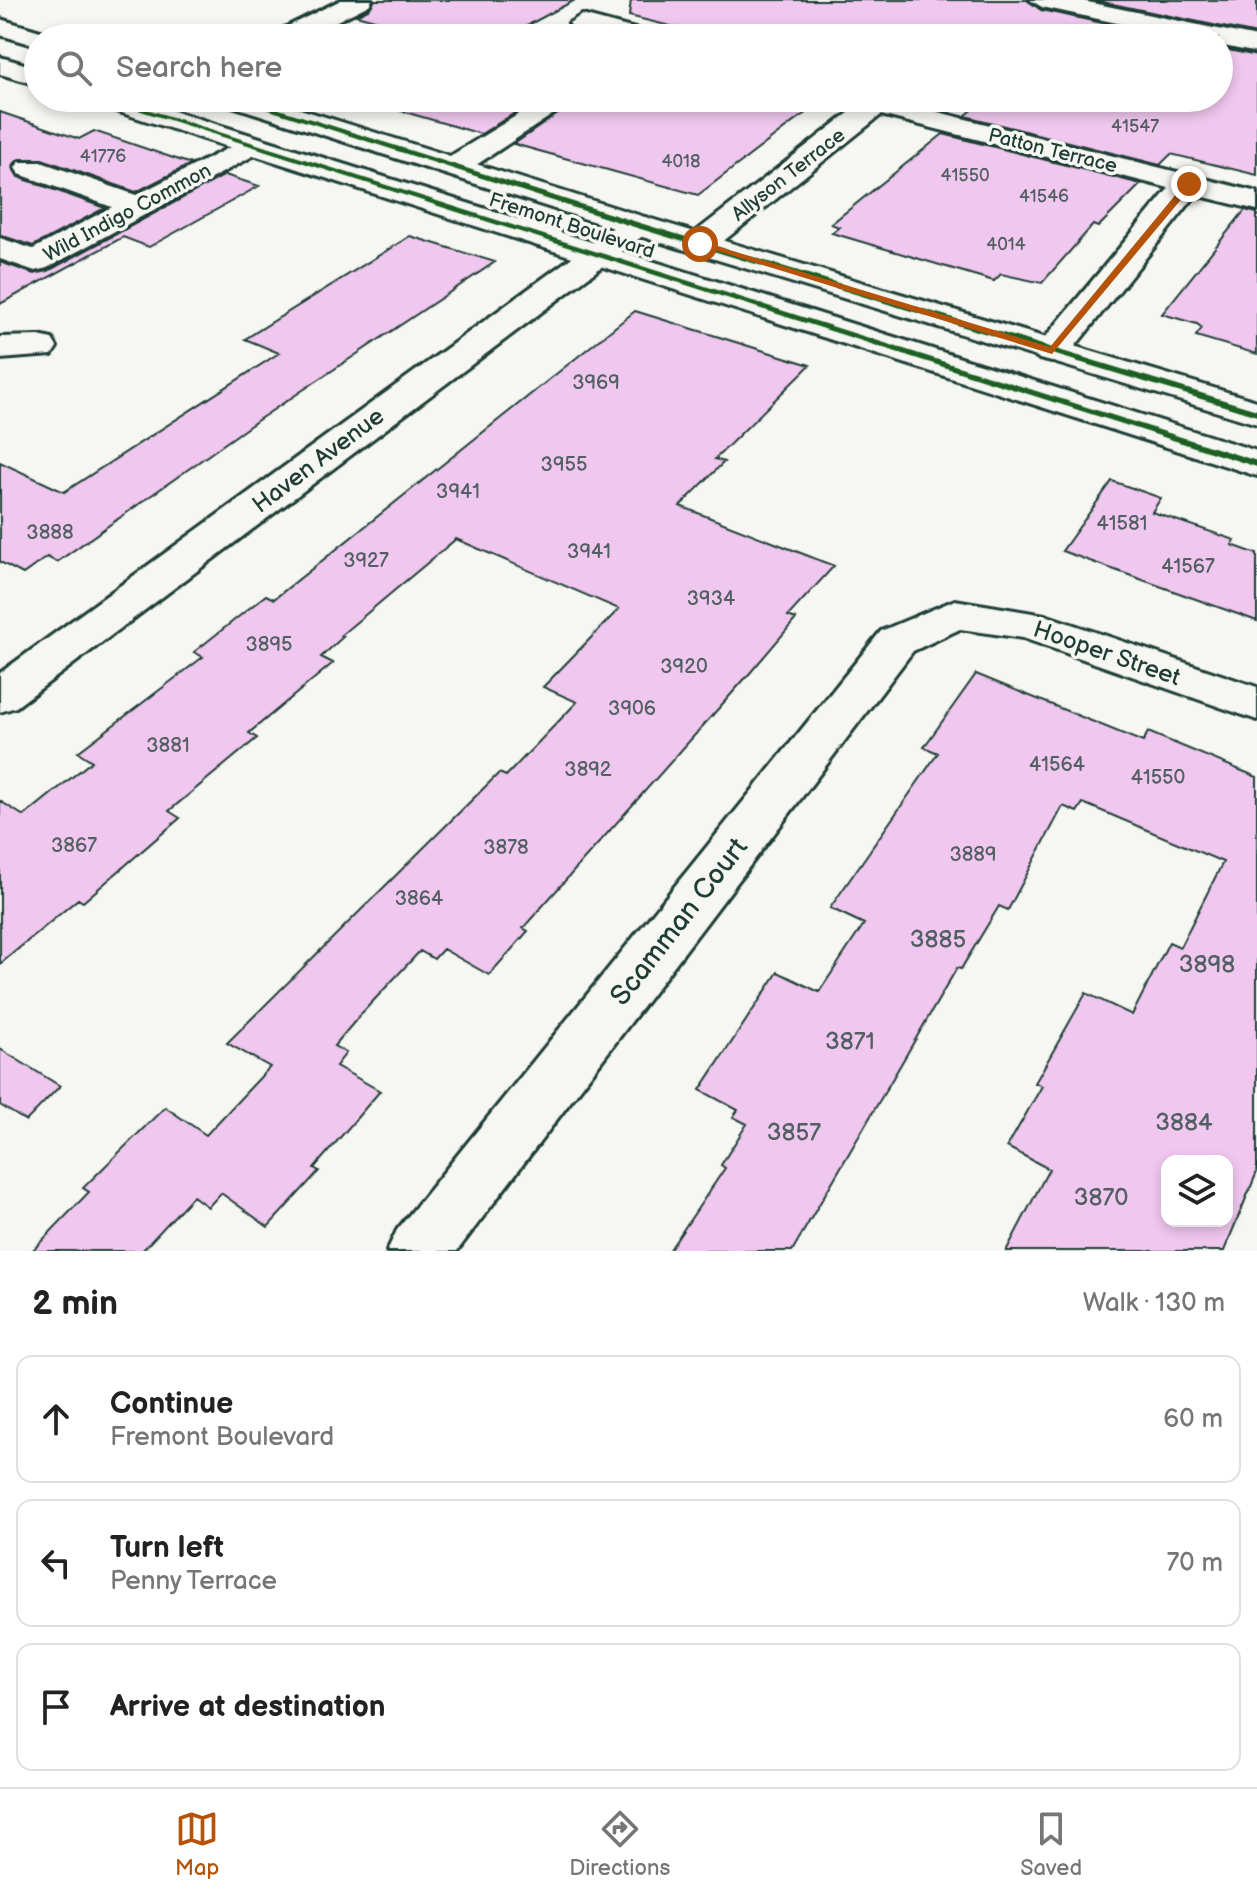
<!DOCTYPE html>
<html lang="en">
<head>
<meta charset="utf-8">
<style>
  body { margin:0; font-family:"Balsamiq Sans",sans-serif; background:#f2f2f2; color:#222 }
  .controls { position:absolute; right:24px; bottom:24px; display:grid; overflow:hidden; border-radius:16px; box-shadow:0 4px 12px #0003 }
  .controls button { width:72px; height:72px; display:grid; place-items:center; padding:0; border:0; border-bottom:2px solid #e0e0e0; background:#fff; color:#222; font:40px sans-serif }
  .stop { position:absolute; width:24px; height:24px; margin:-18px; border:6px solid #b45309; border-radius:50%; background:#fff }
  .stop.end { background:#b45309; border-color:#fff; box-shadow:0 2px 8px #0008 }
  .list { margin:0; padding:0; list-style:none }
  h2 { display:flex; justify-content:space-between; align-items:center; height:104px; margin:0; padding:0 32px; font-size:34px }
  h2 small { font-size:26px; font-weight:400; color:#767676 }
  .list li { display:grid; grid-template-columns:52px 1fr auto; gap:24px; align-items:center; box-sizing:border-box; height:128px; margin:0 16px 16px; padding:0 16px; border:2px solid #e0e0e0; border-radius:16px }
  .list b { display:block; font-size:30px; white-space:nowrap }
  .list p { margin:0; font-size:26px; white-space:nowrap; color:#767676 }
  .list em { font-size:26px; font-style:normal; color:#767676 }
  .icon { flex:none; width:44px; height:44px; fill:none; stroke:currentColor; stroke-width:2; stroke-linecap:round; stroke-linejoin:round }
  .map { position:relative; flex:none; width:1257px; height:1251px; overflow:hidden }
  .search { position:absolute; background:#fff; box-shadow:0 4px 12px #0003; left:24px; right:24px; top:24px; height:88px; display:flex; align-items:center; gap:20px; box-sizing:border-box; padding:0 28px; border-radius:44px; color:#767676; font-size:30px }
  .sheet { height:536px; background:#fff }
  nav { display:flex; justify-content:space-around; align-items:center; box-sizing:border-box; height:112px; border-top:2px solid #e0e0e0; background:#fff; font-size:22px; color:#767676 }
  nav a { display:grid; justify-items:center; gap:4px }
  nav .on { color:#b45309 }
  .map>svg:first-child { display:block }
</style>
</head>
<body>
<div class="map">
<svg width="1257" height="1251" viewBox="0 0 1257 1251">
  <rect width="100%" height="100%" fill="#f6f6f2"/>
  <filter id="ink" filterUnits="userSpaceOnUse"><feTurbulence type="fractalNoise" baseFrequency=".0125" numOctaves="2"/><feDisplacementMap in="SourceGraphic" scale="16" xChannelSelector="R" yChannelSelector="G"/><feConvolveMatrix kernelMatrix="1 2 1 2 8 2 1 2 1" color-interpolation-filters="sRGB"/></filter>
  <g filter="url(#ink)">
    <path fill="#f0c7ef" stroke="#1f3d34" stroke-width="2" fill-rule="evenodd" d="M375,0H575L504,38H442L356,15L370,8Z
      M631,0H1027L1041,10L1173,38H719L629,16Z
      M1093,0H1257V34Z
      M1219,48L1257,56V175L1171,154L1160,165L965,116L977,106L964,103L970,98H1219Z
      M399,98H539L481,134L398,110Z
      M581,98H825L698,195L514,144Z
      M0,112L79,139L94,131L191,164L136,192L42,159H19L12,166L18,177L105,208L33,246L0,235Z
      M943,134L1141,184L1098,227L1093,225L1042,283L1001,274L994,281L832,233L839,227L831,224Z
      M225,175L259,186L149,247L123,237L0,304V262L34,274L48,271Z
      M1245,210L1257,213V354L1196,336L1202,328L1197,324L1162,314Z
      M410,236L495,262L258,420L57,562L47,557L23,574L0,562V462L64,492L279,353L245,339Z
      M635,311L810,365L715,459L724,462L680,506L834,566L788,616L796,619L750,673L523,928L528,931L489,975L443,949L434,959L420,951L361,1014L334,1046L346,1053L336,1066L380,1091L314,1168L319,1171L268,1227L221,1193L208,1207L193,1196L142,1251H32L89,1192L83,1188L165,1107L206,1135L270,1067L227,1043L499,773L506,776L577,702L543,687L619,609L456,539L341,635L344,636L321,657L333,663L249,733L257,738L169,811L180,818L83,902L78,899L0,964V801L24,816L92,761L78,752L203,657L194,652L266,595L274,599Z
      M1112,481L1161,498L1152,512L1235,540L1232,545L1257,554V621L1062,551Z
      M976,674L1143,742L1148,732L1257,777V1172L1224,1251H1006L1049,1169L1007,1147L1042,1086L1035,1083L1086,993L1132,1015L1169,942L1180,947L1223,862L1083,803L1077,812L1063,806L1008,910L999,906L961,969L957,968L792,1251H669L725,1168L721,1165L747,1124L733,1117L738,1110L700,1090L778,972L819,992L864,924L830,908L938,753L924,747ZM1167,1161H1227V1221H1167Z
      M0,1049L60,1086L26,1121L0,1105Z"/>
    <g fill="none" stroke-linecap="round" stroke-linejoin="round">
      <defs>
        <path id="street" d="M341,0H372L369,5L303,38H270L274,33Z
          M1030,0H1078L1257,37V53L1219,45V38H1187L1042,7Z
          M582,15L650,33L654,38H610L573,28L569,23Z
          M140,98H176C166,111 145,119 129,115L125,109Z
          M545,98H578L464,173H442L438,167L442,161Z
          M835,98H882L1257,192V210L1196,195L1065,359L1052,362L1039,359L1034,351L1169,188L881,115L711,251L700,254L689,251L684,244L689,237L855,108L839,104Z
          M252,136L262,139L267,145L262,151L47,268L35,271L0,259V238L33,249L112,207L19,174L15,168L19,162H41L136,195Z
          M637,216L648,218L653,225L648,232L16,707L0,712V673L626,218Z
          M39,336L52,339L57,347L52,355L0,359V337Z
          M955,600L1045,615L1257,687V720L1023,638L960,629L913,651L457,1251H387L397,1230L881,631Z"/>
        <path id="primary" d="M0,19L47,33L51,38H38V46L0,35Z
          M0,57L38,68V85L0,74Z
          M90,98H133L1257,451V476L94,104Z
          M222,98H265L648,218L1257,401V424L626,232L226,104Z"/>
      </defs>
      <use href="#street" stroke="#1f3d34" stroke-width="6"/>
      <use href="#primary" stroke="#1f3d34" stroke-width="6"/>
      <use href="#street" fill="#f6f6f2" fill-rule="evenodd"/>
      <use href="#primary" fill="#f6f6f2" fill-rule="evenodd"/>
      <defs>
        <path id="cycleway" d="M100,98H112L1257,461V467Z
          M232,98H244L640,223L1257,410V416L634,227Z"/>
      </defs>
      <use href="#cycleway" stroke="#f6f6f2" stroke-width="5"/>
      <use href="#cycleway" fill="#1b5e20" fill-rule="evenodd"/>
    </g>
  </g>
  <path fill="#b45309" d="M1186,182L1194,184L1052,354L695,244L703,242L1050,347Z"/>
  <g text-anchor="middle" stroke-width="7" stroke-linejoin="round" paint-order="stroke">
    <g font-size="18" fill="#536063">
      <text x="1135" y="132">41547</text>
      <text x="103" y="162">41776</text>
      <text x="681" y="167">4018</text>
      <text x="965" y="181">41550</text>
      <text x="1044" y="202">41546</text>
      <text x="1006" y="250">4014</text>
    </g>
    <g font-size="20" fill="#1f3d34" stroke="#f6f6f2">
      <text transform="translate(1053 150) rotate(14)" y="7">Patton Terrace</text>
      <text transform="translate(788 174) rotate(-38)" y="7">Allyson Terrace</text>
      <text transform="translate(127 212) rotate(-28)" y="7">Wild Indigo Common</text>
      <text transform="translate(572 225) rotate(18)" y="7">Fremont Boulevard</text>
    </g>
    <g font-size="20" fill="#536063">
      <text x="596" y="389">3969</text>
      <text x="564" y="471">3955</text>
      <text x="458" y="498">3941</text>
      <text x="1122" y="530">41581</text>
      <text x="50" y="539">3888</text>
      <text x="589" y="558">3941</text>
      <text x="366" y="567">3927</text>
      <text x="1188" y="573">41567</text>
      <text x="711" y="605">3934</text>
      <text x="269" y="651">3895</text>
      <text x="684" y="673">3920</text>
      <text x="632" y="715">3906</text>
      <text x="168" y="752">3881</text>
      <text x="1057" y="771">41564</text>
      <text x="588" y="776">3892</text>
      <text x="1158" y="784">41550</text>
      <text x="74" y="852">3867</text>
      <text x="506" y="854">3878</text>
      <text x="973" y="861">3889</text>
      <text x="419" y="905">3864</text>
    </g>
    <g font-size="24" fill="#1f3d34" stroke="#f6f6f2">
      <text transform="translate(318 460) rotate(-37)" y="8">Haven Avenue</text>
      <text transform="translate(1107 653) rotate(19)" y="8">Hooper Street</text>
    </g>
    <g font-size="24" fill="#536063">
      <text x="938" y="947">3885</text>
      <text x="1207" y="972">3898</text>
      <text x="850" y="1049">3871</text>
      <text x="1184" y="1130">3884</text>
      <text x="794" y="1140">3857</text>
      <text x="1101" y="1205">3870</text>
    </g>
    <g font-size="28" fill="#1f3d34" stroke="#f6f6f2">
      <text transform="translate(678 921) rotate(-52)" y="10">Scamman Court</text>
    </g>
  </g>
</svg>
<div class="controls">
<button><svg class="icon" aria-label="layers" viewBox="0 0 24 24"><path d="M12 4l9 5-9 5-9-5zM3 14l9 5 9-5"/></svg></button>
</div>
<div class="stop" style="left:700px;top:244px"></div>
<div class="stop end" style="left:1189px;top:184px"></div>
<div class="search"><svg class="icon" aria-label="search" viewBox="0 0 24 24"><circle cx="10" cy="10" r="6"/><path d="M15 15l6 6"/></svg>Search here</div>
</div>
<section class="sheet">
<h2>2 min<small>Walk · 130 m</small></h2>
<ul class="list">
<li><svg class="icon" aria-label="ahead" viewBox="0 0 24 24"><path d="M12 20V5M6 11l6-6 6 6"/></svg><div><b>Continue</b><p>Fremont Boulevard</p></div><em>60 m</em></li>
<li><svg class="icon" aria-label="left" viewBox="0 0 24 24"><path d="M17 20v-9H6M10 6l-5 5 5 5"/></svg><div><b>Turn left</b><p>Penny Terrace</p></div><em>70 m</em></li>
<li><svg class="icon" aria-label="arrive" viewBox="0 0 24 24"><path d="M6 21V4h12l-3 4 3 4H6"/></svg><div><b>Arrive at destination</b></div></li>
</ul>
</section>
<nav>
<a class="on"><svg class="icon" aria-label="map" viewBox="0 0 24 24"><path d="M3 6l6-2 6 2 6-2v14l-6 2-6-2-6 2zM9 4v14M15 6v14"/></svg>Map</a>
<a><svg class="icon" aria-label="directions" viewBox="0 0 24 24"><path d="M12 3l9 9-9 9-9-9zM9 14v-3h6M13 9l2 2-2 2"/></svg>Directions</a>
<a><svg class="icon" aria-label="saved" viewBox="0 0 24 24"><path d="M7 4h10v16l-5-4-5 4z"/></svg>Saved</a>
</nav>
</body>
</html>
